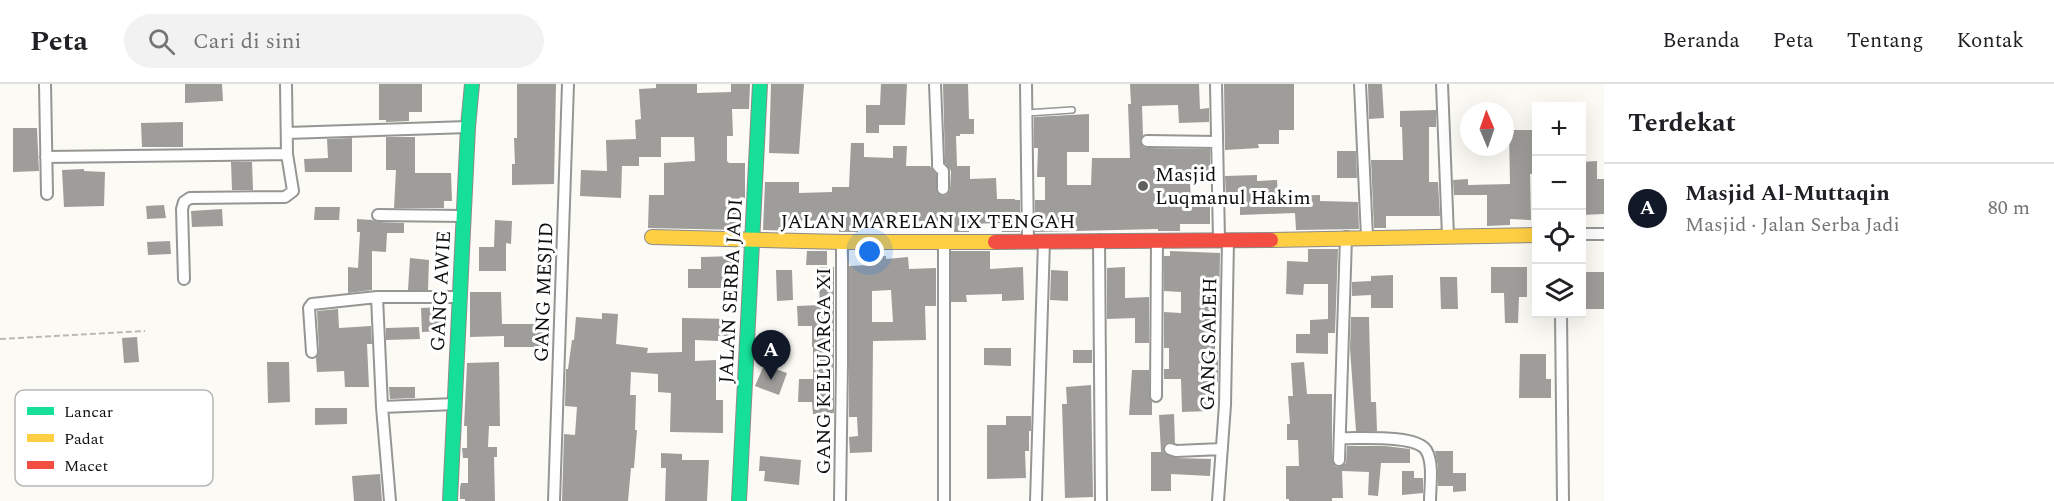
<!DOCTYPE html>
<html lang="id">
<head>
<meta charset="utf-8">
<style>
  body { margin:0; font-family:Spectral,serif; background:#f2f2f2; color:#202124 }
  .controls { position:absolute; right:18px; top:18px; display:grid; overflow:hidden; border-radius:0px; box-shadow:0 6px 24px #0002 }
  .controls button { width:54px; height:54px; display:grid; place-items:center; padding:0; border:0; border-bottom:2px solid #e0e0e0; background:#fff; color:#202124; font:30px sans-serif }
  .compass { position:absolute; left:1460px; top:18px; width:54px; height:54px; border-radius:50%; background:#fff; box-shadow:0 6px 24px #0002; rotate:358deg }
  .you { position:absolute; left:870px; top:168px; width:21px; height:21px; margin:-15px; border:4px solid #fff; border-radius:50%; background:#1a73e8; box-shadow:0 0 0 9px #1a73e833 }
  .badge { display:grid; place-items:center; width:39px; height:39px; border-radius:50%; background:#111827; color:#fff; font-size:20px; font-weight:700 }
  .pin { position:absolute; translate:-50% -50px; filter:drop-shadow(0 2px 3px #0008) }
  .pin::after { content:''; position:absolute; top:32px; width:21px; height:18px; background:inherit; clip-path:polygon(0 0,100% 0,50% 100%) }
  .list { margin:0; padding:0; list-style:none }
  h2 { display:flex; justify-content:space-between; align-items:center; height:78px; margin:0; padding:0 24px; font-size:26px }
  h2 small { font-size:20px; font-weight:400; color:#757577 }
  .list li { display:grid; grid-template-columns:39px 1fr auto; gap:18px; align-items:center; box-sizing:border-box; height:90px; padding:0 24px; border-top:2px solid #e0e0e0 }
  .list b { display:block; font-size:22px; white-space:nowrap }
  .list p { margin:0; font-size:20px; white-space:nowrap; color:#757577 }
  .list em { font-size:20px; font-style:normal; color:#757577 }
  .icon { flex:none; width:33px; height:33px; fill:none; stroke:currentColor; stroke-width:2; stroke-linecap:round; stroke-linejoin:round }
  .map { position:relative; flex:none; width:1604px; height:417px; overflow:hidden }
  header { display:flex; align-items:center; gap:36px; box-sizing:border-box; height:84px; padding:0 30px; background:#fff; border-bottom:2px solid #e0e0e0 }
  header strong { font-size:28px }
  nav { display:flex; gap:33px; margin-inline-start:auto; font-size:21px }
  .search { width:420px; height:54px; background:#f2f2f2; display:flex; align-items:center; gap:15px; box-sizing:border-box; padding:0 21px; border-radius:33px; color:#757577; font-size:22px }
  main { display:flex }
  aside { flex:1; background:#fff }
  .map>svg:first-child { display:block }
</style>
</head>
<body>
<header>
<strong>Peta</strong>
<div class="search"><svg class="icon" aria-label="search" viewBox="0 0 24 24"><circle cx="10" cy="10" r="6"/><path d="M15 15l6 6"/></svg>Cari di sini</div>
<nav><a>Beranda</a><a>Peta</a><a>Tentang</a><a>Kontak</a></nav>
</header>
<main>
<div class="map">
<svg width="1604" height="417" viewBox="0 0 1604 417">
  <rect width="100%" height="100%" fill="#fbfaf5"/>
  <path fill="#9f9d9a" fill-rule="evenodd" d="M185,0H222L223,17L185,19Z
    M379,0H422V28H409V37L386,38V36H379Z
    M517,0H556L554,100L512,101V80H515L514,54H517Z
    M656,0H697V9L731,8V0H750L749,25H732L733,52H727V77L729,79H745V114H739L738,146L648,144L649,111H664V79L695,77L694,53H661V73H639V82H622L621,114L580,112L581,86L607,87L606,56L636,55L635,36L641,35L639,5L656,4Z
    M771,0H804L799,70L769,69Z
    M881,0H907L905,41H879V49H866V21H880Z
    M943,0H968L969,35H974V50H960V52H956L957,82H970V95L996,94L997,115H1015V116H1020V148H1002L1001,139L969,140V148H954V137L879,138V142L858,143V148H839V136L799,137V147L763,146L765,98H799V109L832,108V103H849L851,59H864V73L893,74V62H907L906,82H930L936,90L937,109L942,112L947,111L950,106L951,87L945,79Z
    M1130,0H1199L1200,25L1209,24V38L1179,39L1178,21L1142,22L1143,51L1140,57L1143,63L1147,64L1210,65V95L1190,96L1191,121H1210V140H1180V147H1158V145L1035,148V116H1045V93H1037L1038,64H1034V33L1089,30V68H1067V101H1091L1092,74H1130L1128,20H1131Z
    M1224,0H1294V46H1279V60H1258L1259,64L1225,66Z
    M1368,0H1382L1384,34L1369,35Z
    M1436,26V43H1429V98H1438L1440,132H1386V144H1374L1371,76H1403L1402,43H1400V27Z
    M183,38V63H142L141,39Z
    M13,44H37L39,87L13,88Z
    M1509,46H1536L1535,90H1530L1531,136L1510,135V141L1487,142V111H1454L1453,96L1468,95V101L1510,100Z
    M386,53H415V89H451L452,117H444V124H394L396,86H386Z
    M352,54V88H305L304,75L328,74L327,55Z
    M1337,67H1356L1357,94H1337Z
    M1597,77V95H1604V130L1581,131V78Z
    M231,78H252L253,106H232Z
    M84,85V87L105,88L104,122L64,123L62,86Z
    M1257,91V97L1277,96L1278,112L1320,111V117L1358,118L1359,145L1296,146L1295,129L1240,131V116L1226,115L1225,92Z
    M164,121L166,134L147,135L146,122Z
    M315,123H340L339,136H314Z
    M222,125L223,142L192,143L191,127Z
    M357,135L372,136L378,138L404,139V149H387L386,168L372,167V206L348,209V183L358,184L360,148H357Z
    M495,136L512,137L511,160L506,159V187H479V163H494Z
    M170,157L171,170L148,171L147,158Z
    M1308,165H1338L1335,249H1328V270L1296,269V250H1310V236L1328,235V200H1304L1303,211L1286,210L1287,177L1308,178Z
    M807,167H827V181H806Z
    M951,167H990V185L1023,183L1024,216L1002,217V210L966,211L967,218H951Z
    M1170,167L1220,169L1219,229H1215V268H1218V298H1209L1210,327L1182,328L1181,295H1164V285H1169V264H1164V228L1181,229V208L1164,207V172H1170Z
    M734,172L735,204H688V185H701V173Z
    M886,172V175L908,173L909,185L936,184V222H925L926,256L873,257L872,368L850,369L849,353L858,352L857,333H849V182L869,181V173ZM891,206L893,238H872V207Z
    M410,174L429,176L428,206H408Z
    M818,183H834V329L813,330L812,318H798L799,295H813V263H812V242H798L797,222L820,221Z
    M1125,183V214L1149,213V259H1135V234L1107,235V184Z
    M1491,183H1527V213H1519L1518,239H1505L1504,209H1491Z
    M776,186H792L793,216L777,217Z
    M1051,186L1068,187V217L1050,216Z
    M1581,188H1604V225H1581Z
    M1393,191V224H1371V211L1352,212V198L1371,197V192Z
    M1440,193H1457L1458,225H1441Z
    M470,208H501L502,240H543V263H504V252L470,253Z
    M444,223L445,247L422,248L421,224Z
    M338,225L339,244L371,242L372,260H367L369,303H345L344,287L317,288L316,274L319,267L317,227Z
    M602,229L618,230L616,260L648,264L647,269L682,268V234L733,235V242H738V252H718V257L695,256V277L716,276V316H723V349L670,348L671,309L658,308V290L631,288L630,311H636L635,346H637L634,384H631L628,417H562L564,350L575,351L577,323L565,322L566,285H568L572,256H574L576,233L602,235Z
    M1351,233H1369L1371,318H1376L1377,347H1356L1350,265Z
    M419,243L420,255L386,256V244Z
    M137,253L139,278L124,279L122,254Z
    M984,264H1011V282L984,281Z
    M1073,266H1092V279H1073Z
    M1520,270H1546V295H1551V314H1519Z
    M267,278H289L290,318L268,319Z
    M499,278L500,342H489L488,363H497V373H494L495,417H465V415H460V404L461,399H468V374H463L462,364H467V342H464L467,279Z
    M1304,278L1307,310H1332V376L1335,382L1339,383L1346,379L1347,362H1385L1410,365V379H1381L1378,412L1368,411L1369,388L1342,387L1343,414H1332V417H1289V415H1286V382H1299L1298,356H1287V340H1290L1288,312H1293L1291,279Z
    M764,281L787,289L779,311L755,302Z
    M1132,286H1149V312L1152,318V331H1129Z
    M1091,301L1093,413L1065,414L1062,320H1067L1066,303Z
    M389,303H415V314L390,315Z
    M315,324H347V340L315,341Z
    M1174,330L1175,359L1169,358L1165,360L1163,366L1164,369L1176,374L1211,375L1210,392L1171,390V407H1151V368H1161L1159,331Z
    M1006,332H1031V347H1029V367H1025L1026,394L987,395V341H1006Z
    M1435,367H1453V389H1466V407L1453,408V402H1438V383Z
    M661,369L682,370V376H709L707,417H665L666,384H661Z
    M760,372L801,376L799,401L764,397L765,387H759Z
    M1402,387H1414V394H1423V409L1402,411Z
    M380,390L382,417H354L352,392Z"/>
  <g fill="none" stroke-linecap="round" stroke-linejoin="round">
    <defs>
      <path id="lane" d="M1027,29L1072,26"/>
      <path id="street" d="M45,0L47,110
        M935,0L938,76V82L943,87V105
        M1026,0L1028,157
        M1216,0L1219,156
        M1360,0L1367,153
        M1442,0L1448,152
        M287,49L468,43
        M1147,57L1217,58
        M46,73L287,70L286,0
        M378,131L463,132
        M1582,150H1604
        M1099,156L1101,417
        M184,195L182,125L184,118L190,114L285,113L293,107L287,70
        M377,213L382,323L390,417
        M1561,230L1563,417
        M312,268L309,224L312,220L377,213H460
        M1156,312L1157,156
        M382,323L455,320
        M1340,354C1358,355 1415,350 1426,366C1434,379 1430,402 1430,417
        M1170,365L1176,367L1222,365
        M1339,376L1346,153
        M554,417L568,0
        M840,417L842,280V158
        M944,417V157
        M1036,417L1044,157
        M1218,417L1225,321L1228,157"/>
      <path id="fast" d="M450,417L468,43L472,0
        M739,417L760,0"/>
      <path id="slow" d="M652,153L842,158H995
        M1271,156L1536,151"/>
      <path id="jam" d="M995,158L1271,156"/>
    </defs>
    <use href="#lane" stroke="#959593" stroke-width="8"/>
    <use href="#street" stroke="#959593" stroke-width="14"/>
    <use href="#fast" stroke="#8c8b89" stroke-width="16"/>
    <use href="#slow" stroke="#8c8b89" stroke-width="16"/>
    <use href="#jam" stroke="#8c8b89" stroke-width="16"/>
    <path stroke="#b9b9b8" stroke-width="2" stroke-dasharray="6 3" stroke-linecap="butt" d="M0,255L145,247"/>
    <use href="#lane" stroke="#fefefe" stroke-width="5"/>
    <use href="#street" stroke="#fefefe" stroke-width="10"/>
    <use href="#fast" stroke="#16e098" stroke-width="14"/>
    <use href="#slow" stroke="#ffcf43" stroke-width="14"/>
    <use href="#jam" stroke="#f24e42" stroke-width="14"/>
  </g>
  <circle fill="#626160" stroke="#fff" stroke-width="2" cx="1143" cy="102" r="6"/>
  <g text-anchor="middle" stroke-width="6" stroke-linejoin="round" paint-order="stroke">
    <g font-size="20" fill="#0f0f0f" stroke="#fff" text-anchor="start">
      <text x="1155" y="97">Masjid<tspan x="1155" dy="23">Luqmanul Hakim</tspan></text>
    </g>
    <g font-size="20" fill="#0f0f0f" stroke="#fff">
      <text x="928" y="144">JALAN MARELAN IX TENGAH</text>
      <text transform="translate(440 207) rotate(-87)" y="7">GANG AWIE</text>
      <text transform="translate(730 207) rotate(-87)" y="7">JALAN SERBA JADI</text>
      <text transform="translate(543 208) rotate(-88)" y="7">GANG MESJID</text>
      <text transform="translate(1208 260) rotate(-89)" y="7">GANG SALEH</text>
      <text transform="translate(823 287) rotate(-90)" y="7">GANG KELUARGA XI</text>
    </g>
  </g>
  <rect x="15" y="306" width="198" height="96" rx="9" fill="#fff" stroke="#b7b7b7" stroke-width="1.5"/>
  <rect x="27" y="323" width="27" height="8" fill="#16e098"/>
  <rect x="27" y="350" width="27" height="8" fill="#ffcf43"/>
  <rect x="27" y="377" width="27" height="8" fill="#f24e42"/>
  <g font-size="16" fill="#0f0f0f">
    <text x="64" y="333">Lancar</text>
    <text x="64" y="360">Padat</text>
    <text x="64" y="387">Macet</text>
  </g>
</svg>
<div class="controls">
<button>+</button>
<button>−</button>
<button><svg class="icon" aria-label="locate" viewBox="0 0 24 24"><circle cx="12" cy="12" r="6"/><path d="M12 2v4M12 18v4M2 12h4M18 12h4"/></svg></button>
<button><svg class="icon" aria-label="layers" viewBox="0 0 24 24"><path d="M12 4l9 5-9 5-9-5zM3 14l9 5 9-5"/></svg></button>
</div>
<svg class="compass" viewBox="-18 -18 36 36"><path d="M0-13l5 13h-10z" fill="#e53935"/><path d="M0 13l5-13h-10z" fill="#757577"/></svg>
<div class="you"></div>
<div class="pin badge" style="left:771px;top:296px">A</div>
</div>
<aside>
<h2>Terdekat<small></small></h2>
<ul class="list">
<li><span class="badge">A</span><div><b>Masjid Al-Muttaqin</b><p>Masjid · Jalan Serba Jadi</p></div><em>80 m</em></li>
</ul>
</aside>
</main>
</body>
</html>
